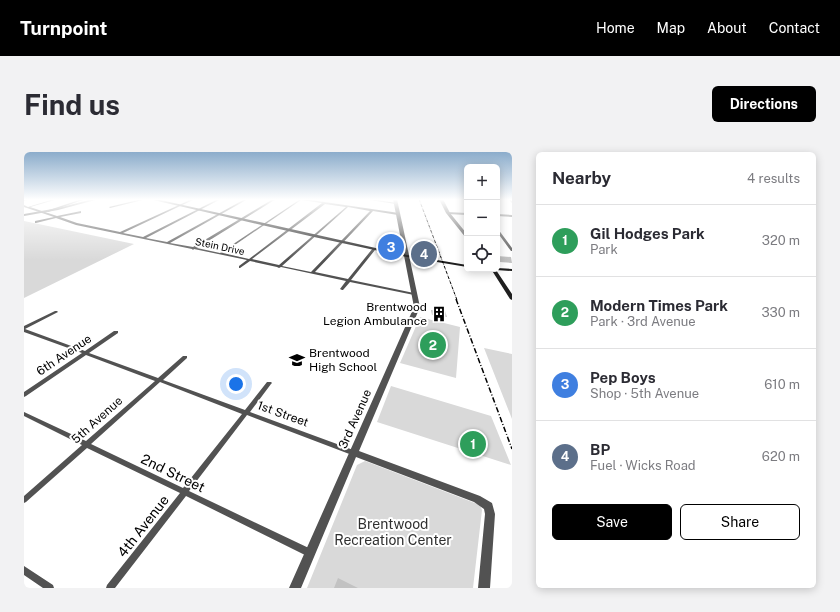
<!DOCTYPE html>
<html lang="en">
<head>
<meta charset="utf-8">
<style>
  body { margin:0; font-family:"Public Sans",sans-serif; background:#f2f2f3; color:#2b2b33 }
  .controls { position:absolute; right:12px; top:12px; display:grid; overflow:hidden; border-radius:6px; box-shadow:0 2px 10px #0003 }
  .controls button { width:36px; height:36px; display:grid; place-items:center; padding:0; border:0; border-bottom:1px solid #e1e1e2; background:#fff; color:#2b2b33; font:20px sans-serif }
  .you { position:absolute; left:212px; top:232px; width:14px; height:14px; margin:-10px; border:3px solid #fff; border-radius:50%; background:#1a73e8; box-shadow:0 0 0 6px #1a73e833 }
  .badge { display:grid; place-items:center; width:26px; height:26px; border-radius:50%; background:#000; color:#fff; font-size:13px; font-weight:700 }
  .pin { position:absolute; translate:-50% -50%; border:2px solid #fff; box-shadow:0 1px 4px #0006 }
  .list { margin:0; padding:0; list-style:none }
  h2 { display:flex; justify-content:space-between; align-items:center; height:52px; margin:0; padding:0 16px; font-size:17px }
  h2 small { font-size:13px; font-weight:400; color:#7c7c81 }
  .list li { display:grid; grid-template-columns:26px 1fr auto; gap:12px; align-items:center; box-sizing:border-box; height:72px; padding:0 16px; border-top:1px solid #e1e1e2 }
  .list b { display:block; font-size:15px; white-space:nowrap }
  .list p { margin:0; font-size:13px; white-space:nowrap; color:#7c7c81 }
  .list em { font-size:13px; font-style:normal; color:#7c7c81 }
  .actions { display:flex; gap:8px; padding:12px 16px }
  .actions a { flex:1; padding:9px 0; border:1px solid #000; border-radius:6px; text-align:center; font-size:14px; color:#000 }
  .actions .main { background:#000; color:#fff }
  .icon { flex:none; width:22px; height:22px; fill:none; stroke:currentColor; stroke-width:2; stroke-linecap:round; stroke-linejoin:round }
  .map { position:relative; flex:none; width:488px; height:436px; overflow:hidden; border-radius:6px }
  header { display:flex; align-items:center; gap:24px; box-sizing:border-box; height:56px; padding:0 20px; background:#000; color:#fff }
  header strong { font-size:19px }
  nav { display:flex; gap:22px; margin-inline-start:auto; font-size:14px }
  .intro { display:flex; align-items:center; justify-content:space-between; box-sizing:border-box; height:96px; padding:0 24px }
  h1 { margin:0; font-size:28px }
  .button { padding:10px 18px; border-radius:6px; background:#000; color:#fff; font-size:14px; font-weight:700 }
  main { display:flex; gap:24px; padding:0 24px }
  aside { flex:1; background:#fff; border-radius:6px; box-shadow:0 2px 10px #0003 }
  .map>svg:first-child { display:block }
</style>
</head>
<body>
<header>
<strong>Turnpoint</strong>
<nav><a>Home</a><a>Map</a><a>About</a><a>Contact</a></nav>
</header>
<div class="intro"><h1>Find us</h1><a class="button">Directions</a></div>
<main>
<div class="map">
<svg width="488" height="436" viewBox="0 0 488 436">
  <rect width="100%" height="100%" fill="#fff"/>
  <path fill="#d9d9d9" d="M0,69L110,92L0,146Z
    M396,165L436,175L432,226L376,211Z
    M460,196L488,202V267Z
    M367,234L467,264L487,313L353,270Z
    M341,309L456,353L458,358L449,436H283L333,313Z"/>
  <path fill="#c2c2c2" d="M473,104L487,105L488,111L476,110Z
    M407,158L421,159L423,165L408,163Z
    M314,426L334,436H310Z"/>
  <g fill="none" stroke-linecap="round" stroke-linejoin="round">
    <path fill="#525252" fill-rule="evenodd" d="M0,47H6L0,49Z
      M30,47H34L6,55L33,64L57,59V61L36,65L53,71L96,80L168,47H171L99,81L119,85L194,47H197L122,86L143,90L221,47H224L146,91L169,95L249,47H252L173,96L196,101L275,48L274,47H280L375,61L374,63L349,59L291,120L324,127L349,96H351V98L327,128L390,141L392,142L390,143L326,130L319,138H318L316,137L322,129L257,115L255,116L253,115L226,109L216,116H215V114L223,108L170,97L169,98L168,97L52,73L32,66L12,71H11V69L30,65L0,55V53L4,55ZM277,48L298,51L225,107L199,101ZM301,52L322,55L255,113L228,107ZM324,55L346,59L287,120L258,114Z
      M58,47H62L24,60L22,59Z
      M118,47H123L86,56L85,55Z
      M339,47H346L373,51L372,52Z
      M484,47H486L488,49V51Z
      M423,60L443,61V63L424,62Z
      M473,62L488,63V65L473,64Z
      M473,77H474L488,96V99H487L473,80Z
      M31,159H33L34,160L1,177L61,199L90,179H94V181L65,201L134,226L159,204H163V206L139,228L221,258L243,230H247L248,231L247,232L226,260L332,299L333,301L332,303H328L223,263L165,339L289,398L290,401L289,404L286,405L283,404L162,344L91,436H82L83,433L156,341L63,296L2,350L0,351V344L58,293L0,264V260L62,289L131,229L62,203L2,244L0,245V240L58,201L0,180V174ZM136,230L218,262L159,336L67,292Z
      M0,414L29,433L30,436H19L0,423Z"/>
    <path fill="#525252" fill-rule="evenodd" d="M69,47H75L34,58L0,64V62L34,56Z
      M369,47H373L396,155L335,299L456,344L468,351L471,362L466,436H454L461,362L460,357L450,350L332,305L277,436H265L390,155Z
      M415,47H419L426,61L443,82V86H442L422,61Z"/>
    <path fill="#1f1f1f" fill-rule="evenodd" d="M125,47H132L383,103L443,113V115L383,105L290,85Z
      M473,116L488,117V119L472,118L488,142V148L486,147L467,117H473Z"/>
    <path stroke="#000" stroke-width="1" stroke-dasharray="3 1 0.5 1" stroke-linecap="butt" d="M395,47L433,148"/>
    <path stroke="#000" stroke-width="1.5" stroke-dasharray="5.5 2 1 2" stroke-linecap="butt" d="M432,147L488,297"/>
  </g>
  <linearGradient id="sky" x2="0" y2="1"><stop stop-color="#8baccb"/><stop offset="0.44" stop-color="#fff"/><stop offset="1" stop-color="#fff" stop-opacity="0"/></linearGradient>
  <rect width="488" height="108" fill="url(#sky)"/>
  <defs>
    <symbol id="building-bare" viewBox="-9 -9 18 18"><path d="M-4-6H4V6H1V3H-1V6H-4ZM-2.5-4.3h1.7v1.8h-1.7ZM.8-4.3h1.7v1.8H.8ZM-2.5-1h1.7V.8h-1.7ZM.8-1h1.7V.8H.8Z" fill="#000" stroke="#fff" stroke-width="2.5" paint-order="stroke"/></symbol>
    <symbol id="school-bare" viewBox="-9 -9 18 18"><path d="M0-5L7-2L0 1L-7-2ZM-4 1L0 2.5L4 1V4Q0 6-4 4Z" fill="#000" stroke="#fff" stroke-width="2.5" paint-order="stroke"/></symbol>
  </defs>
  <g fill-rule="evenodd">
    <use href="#building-bare" x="404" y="151" width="22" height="22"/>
    <use href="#school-bare" x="262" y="197" width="22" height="22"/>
  </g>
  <g text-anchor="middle" stroke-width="4" stroke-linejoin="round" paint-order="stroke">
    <g font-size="10" fill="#000" stroke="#fff">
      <text transform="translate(196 94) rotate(12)" y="4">Stein Drive</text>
    </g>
    <g font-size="12" fill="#000" stroke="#fff" text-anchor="end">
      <text x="403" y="159">Brentwood<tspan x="403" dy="14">Legion Ambulance</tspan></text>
      <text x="285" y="205" text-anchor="start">Brentwood<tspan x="285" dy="14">High School</tspan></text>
    </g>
    <g font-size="12" fill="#000" stroke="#fff">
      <text transform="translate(40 203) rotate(-34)" y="4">6th Avenue</text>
      <text transform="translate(259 262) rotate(20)" y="4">1st Street</text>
      <text transform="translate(331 267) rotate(-66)" y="4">3rd Avenue</text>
      <text transform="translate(73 268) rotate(-42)" y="4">5th Avenue</text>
    </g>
    <g font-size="14" fill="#000" stroke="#fff">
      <text transform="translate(149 321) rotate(26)" y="5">2nd Street</text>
      <text transform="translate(119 374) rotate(-52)" y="5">4th Avenue</text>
    </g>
    <g font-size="14" fill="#303030" stroke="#fff">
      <text x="369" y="377">Brentwood<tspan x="369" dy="16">Recreation Center</tspan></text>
    </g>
  </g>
</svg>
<div class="controls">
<button>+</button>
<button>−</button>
<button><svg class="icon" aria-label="locate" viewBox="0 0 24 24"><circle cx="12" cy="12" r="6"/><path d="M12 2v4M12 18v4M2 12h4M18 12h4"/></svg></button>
</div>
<div class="you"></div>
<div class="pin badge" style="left:449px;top:292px;background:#2e9e5b">1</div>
<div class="pin badge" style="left:409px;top:193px;background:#2e9e5b">2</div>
<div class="pin badge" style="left:367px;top:95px;background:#3f7fe0">3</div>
<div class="pin badge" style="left:400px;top:102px;background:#5c6f8a">4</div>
</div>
<aside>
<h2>Nearby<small>4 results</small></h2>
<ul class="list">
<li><span class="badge" style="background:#2e9e5b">1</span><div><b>Gil Hodges Park</b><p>Park</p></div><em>320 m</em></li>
<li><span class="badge" style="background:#2e9e5b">2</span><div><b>Modern Times Park</b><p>Park · 3rd Avenue</p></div><em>330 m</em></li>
<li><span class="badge" style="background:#3f7fe0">3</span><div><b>Pep Boys</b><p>Shop · 5th Avenue</p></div><em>610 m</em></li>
<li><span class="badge" style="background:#5c6f8a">4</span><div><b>BP</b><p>Fuel · Wicks Road</p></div><em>620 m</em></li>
</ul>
<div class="actions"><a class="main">Save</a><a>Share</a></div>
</aside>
</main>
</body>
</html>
